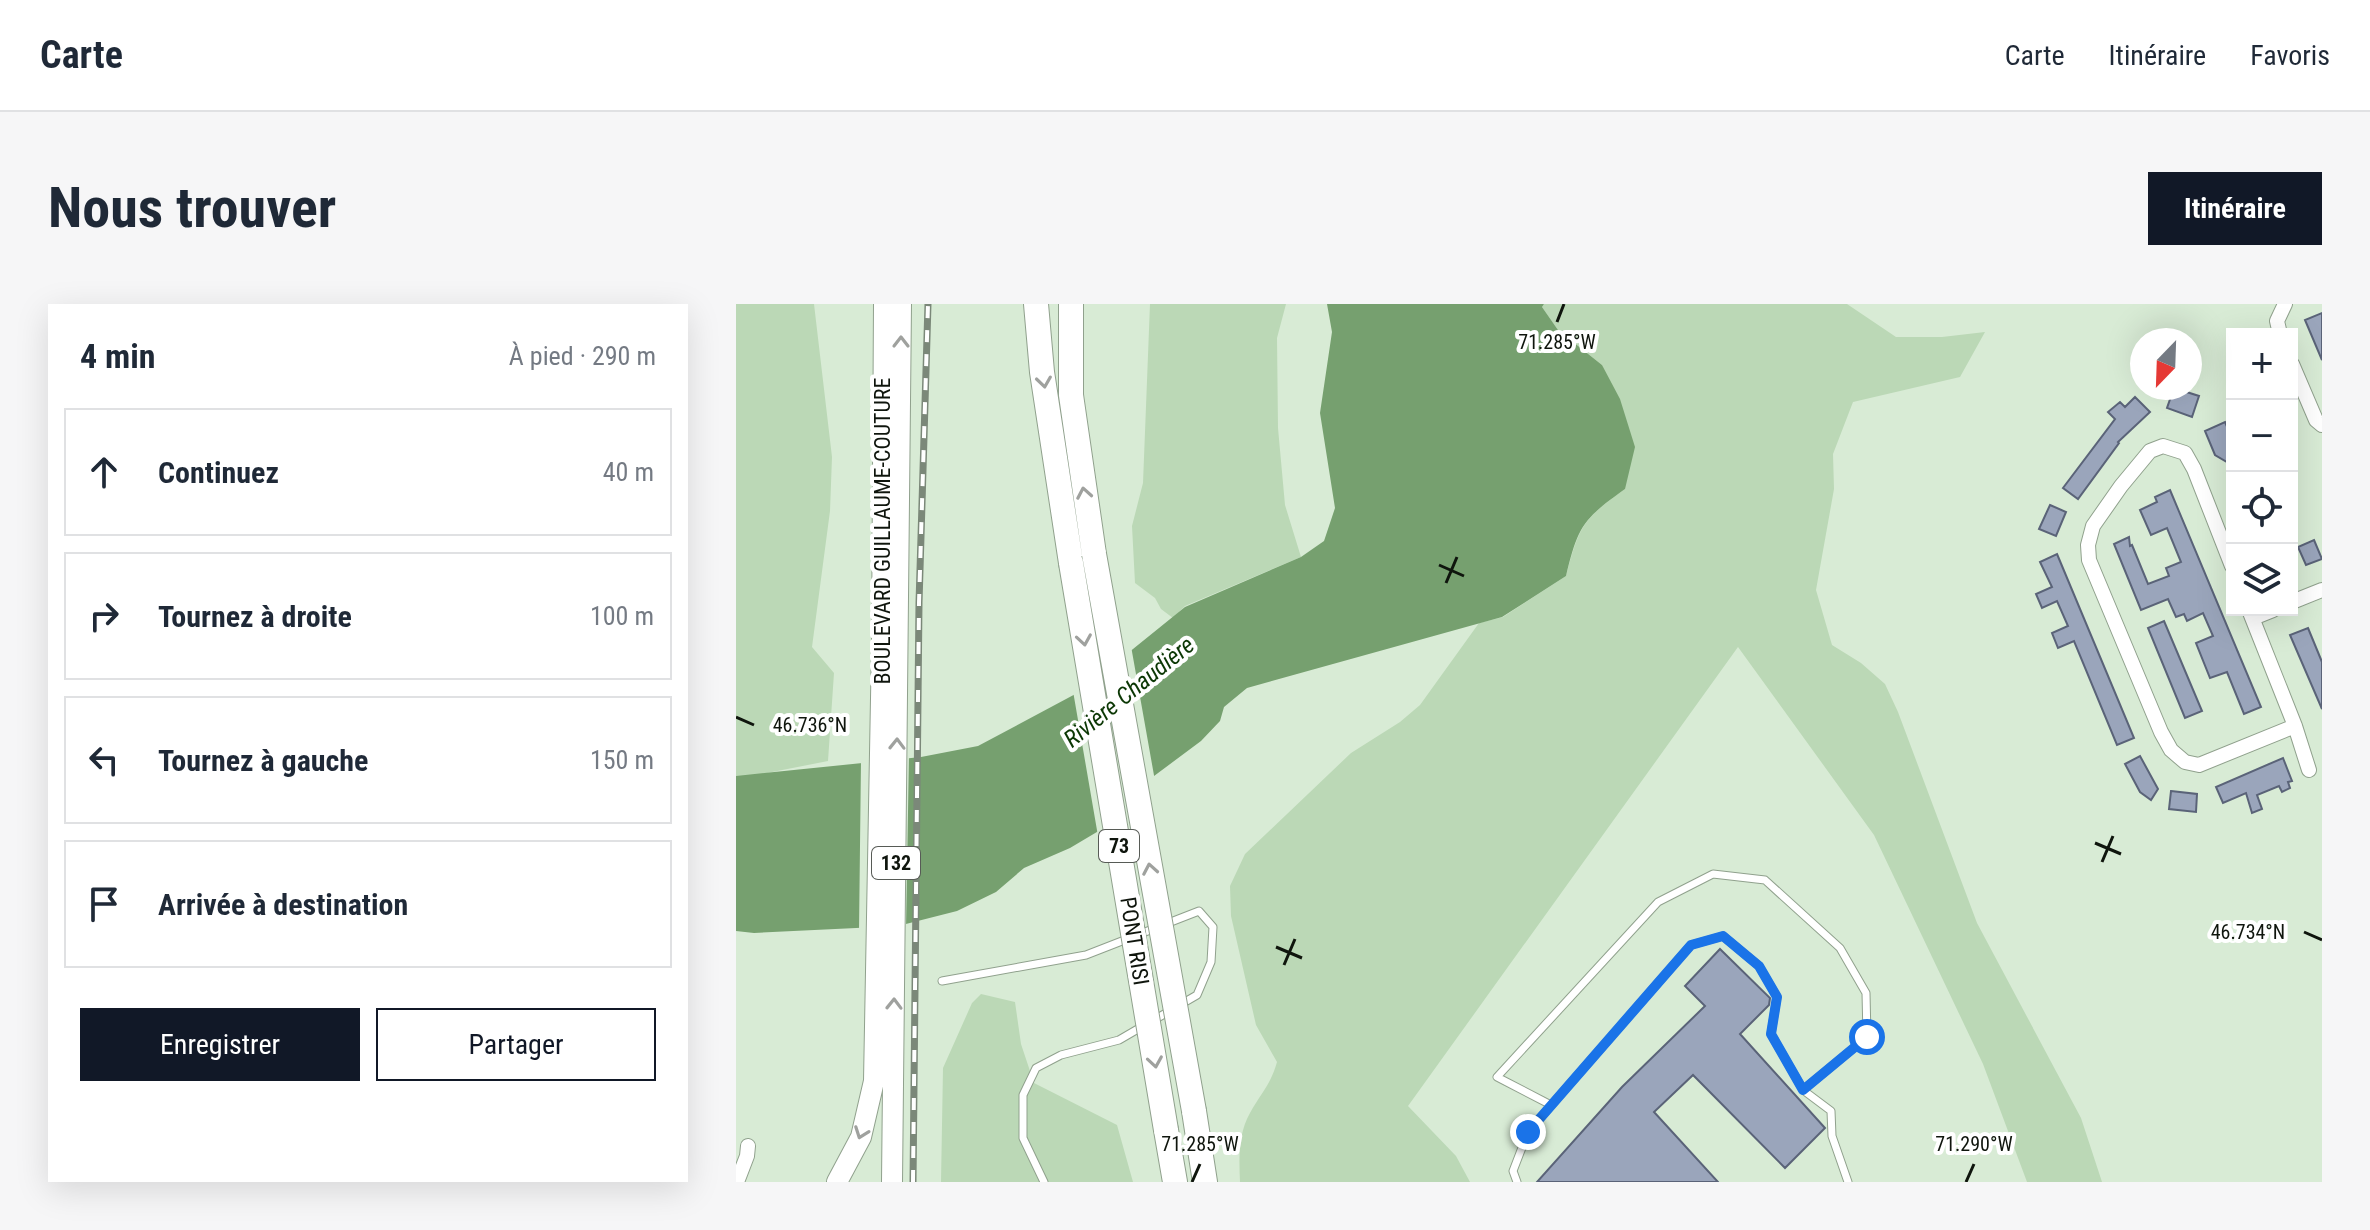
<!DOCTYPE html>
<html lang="fr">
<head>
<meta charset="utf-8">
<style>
  body { margin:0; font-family:"Roboto Condensed",sans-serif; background:#f6f6f7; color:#1f2937 }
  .controls { position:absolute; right:24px; top:24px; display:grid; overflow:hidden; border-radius:0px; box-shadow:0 8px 32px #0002 }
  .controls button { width:72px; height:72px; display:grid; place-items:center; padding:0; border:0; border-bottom:2px solid #e0e1e3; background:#fff; color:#1f2937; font:40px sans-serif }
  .compass { position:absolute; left:1394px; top:24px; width:72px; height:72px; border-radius:50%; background:#fff; box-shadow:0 8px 32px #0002; rotate:203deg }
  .stop { position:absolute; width:24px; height:24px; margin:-18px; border:6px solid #1a73e8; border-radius:50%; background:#fff }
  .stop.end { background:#1a73e8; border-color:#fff; box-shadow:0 2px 8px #0008 }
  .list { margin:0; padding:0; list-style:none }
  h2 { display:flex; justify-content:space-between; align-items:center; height:104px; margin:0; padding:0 32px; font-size:34px }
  h2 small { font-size:26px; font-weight:400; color:#747a83 }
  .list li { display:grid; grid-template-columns:52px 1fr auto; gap:24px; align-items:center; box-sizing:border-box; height:128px; margin:0 16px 16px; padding:0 16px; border:2px solid #e0e1e3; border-radius:0px }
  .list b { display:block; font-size:30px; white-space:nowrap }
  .list em { font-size:26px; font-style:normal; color:#747a83 }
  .actions { display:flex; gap:16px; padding:24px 32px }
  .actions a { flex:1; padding:18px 0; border:2px solid #111827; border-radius:0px; text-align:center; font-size:28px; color:#111827 }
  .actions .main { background:#111827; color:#fff }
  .icon { flex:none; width:44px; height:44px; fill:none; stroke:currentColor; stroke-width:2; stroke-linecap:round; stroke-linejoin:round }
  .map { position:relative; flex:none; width:1586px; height:878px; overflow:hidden; border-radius:0px }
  header { display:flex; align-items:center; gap:48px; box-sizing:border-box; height:112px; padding:0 40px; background:#fff; border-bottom:2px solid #e0e1e3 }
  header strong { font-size:38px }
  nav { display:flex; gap:44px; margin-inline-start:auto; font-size:28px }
  .intro { display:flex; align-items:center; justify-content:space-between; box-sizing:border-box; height:192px; padding:0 48px }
  h1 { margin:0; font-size:56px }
  .button { padding:20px 36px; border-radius:0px; background:#111827; color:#fff; font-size:28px; font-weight:700 }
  main { display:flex; gap:48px; padding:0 48px }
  aside { flex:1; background:#fff; border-radius:0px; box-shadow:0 8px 32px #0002 }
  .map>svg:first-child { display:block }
</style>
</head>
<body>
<header>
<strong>Carte</strong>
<nav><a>Carte</a><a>Itinéraire</a><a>Favoris</a></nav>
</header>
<div class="intro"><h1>Nous trouver</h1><a class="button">Itinéraire</a></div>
<main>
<aside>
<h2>4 min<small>À pied · 290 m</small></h2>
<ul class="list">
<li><svg class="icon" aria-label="ahead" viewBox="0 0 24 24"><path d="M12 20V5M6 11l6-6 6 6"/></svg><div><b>Continuez</b></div><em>40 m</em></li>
<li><svg class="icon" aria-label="right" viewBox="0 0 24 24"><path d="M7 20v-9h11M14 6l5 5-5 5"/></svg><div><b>Tournez à droite</b></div><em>100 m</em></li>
<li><svg class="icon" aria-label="left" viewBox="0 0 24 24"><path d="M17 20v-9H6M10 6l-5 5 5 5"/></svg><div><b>Tournez à gauche</b></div><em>150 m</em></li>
<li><svg class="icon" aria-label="arrive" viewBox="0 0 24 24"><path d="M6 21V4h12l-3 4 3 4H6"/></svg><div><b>Arrivée à destination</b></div></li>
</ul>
<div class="actions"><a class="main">Enregistrer</a><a>Partager</a></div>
</aside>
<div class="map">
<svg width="1586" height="878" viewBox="0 0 1586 878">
  <rect width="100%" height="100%" fill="#d8ebd5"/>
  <path fill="#bbd8b6" d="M0,0H78L96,153L94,207L76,343L98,369L92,457L11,473L0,472Z
    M414,0H550L541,34L542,124L549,201L565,253L449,302L437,314L425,305L419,294L399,279L396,222L407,179Z
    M808,0H1111L1160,33H1206L1249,28L1224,73L1117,98L1097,150L1098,185L1080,286L1096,341L1125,359L1149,380L1162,408L1241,619L1345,814L1366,878H1291L1247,760L1138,531L1002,343L672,802L720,852L734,878H504C503,854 502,830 514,809C525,789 535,780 541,758L520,721L495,612L494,582L509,550L615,449L664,418L684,401L743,319L767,313L830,272C843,222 847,215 889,185L866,61L822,26L806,3Z
    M245,690L279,698L285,740L298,779L381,821L397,878H205L207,764L236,699Z"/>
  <path fill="#76a06f" d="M591,0H808L806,3L822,26L866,61L884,95L899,143L889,185C847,215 842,222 830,272L766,313L511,384L488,403L484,417L465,437L414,475L371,522L334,544L288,564L260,588L221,607L162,622L18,629L0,627V472L185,453L242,442L345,387L449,303L565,253L588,237L599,204L584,109L596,28Z"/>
  <path fill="#d8ebd5" d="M395,342L419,477L399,502L362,532L337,387Z
    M173,450L170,624L123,628L125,456Z"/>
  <path fill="#9aa5bb" stroke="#5a6378" stroke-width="2" d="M1586,9V56L1569,16Z
    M1438,84L1463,92L1456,113L1431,104Z
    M1399,93L1414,108L1382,138L1383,139L1342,195L1327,184L1379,115L1372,108L1384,98L1389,103Z
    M1489,118L1496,134V161L1479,151L1469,127Z
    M1434,186L1525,403L1508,410L1491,368L1474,374L1460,339L1477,332L1467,309L1451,317L1448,310L1440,313L1432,295L1405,306L1378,240L1393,233L1394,242L1396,241L1412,280L1433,272L1430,264L1445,258L1431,224L1415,231L1404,206L1421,198L1419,193Z
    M1314,201L1330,208L1320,232L1303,225Z
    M1578,236L1586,255L1570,261L1562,243Z
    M1321,250L1398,434L1381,441L1338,337L1322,344L1316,329L1332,322L1321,297L1306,304L1300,290L1316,283L1304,258Z
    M1428,317L1466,407L1449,414L1412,324Z
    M1572,324L1586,358V405L1554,331Z
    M1404,452L1422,485L1415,496L1404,488L1389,460Z
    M1547,454L1556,477L1552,478L1554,484L1546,488L1543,482L1521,491L1526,505L1516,509L1510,489L1487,499L1480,483Z
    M1435,487L1461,490L1460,508L1433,505Z
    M984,645L1034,694L1033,701L1004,730L1089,824L1049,864L957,771L918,808L982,878H801L886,783L969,702L949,682Z"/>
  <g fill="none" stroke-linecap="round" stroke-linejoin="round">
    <defs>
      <path id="lane" d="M206,677L350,651L463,607L477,623L475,658L461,691L418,716
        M815,801L761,773L922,598L977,570L1029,576L1104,644L1130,689L1131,733L1067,786
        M308,878L287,834V791L300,764L325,751L383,736L407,722
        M781,878L777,867L792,828L955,641L987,632L1023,662L1041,693L1035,730L1067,786L1095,807L1096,832L1112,878"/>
      <path id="street" d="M1544,30L1541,17L1549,0
        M1556,60L1580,116L1586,121
        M1496,262L1458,165L1449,149L1427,142L1414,147L1385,182L1357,222L1352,241L1353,256L1425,428L1435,446L1449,458L1463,461L1559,422
        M1556,298L1586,286
        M1513,306L1559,422L1573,466
        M1517,314L1537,306
        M1,878L11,852L12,842"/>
      <path id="primary" d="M101,878L125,833L138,777L146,340L148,0
        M156,878L165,0"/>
      <path id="highway" d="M300,0L306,68L335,259
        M335,0V91L358,250
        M458,807L469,878
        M430,826L439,878"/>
    </defs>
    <use href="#lane" stroke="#90a18d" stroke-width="9"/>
    <use href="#street" stroke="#90a18d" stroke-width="16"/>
    <use href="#primary" stroke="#90a18d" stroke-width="22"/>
    <use href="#highway" stroke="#90a18d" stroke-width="26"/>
    <use href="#lane" stroke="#fff" stroke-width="7"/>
    <use href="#street" stroke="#fff" stroke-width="14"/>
    <use href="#primary" stroke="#fff" stroke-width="20"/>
    <use href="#highway" stroke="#fff" stroke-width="24"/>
    <defs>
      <path id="rail" d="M177,878L183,299L192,0"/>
    </defs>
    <use href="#rail" stroke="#7b8879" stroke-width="7"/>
    <use href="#rail" stroke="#fff" stroke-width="4" stroke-dasharray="12" stroke-linecap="butt"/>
    <defs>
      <path id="highway-bridge" d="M358,250L458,807
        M335,259L430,826"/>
    </defs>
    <use href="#highway-bridge" stroke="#90a18d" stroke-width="26" stroke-linecap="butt"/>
    <use href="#highway-bridge" stroke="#fff" stroke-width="24"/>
  </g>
  <defs><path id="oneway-chevron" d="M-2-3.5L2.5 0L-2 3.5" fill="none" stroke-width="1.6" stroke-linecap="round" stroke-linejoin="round" transform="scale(2)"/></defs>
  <g stroke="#9fa19e">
    <use href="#oneway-chevron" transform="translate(165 38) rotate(-90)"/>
    <use href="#oneway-chevron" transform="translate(308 78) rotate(82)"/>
    <use href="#oneway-chevron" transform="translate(348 189) rotate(-100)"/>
    <use href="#oneway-chevron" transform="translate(348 336) rotate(81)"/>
    <use href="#oneway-chevron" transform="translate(161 440) rotate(-89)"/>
    <use href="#oneway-chevron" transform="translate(414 565) rotate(-100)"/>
    <use href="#oneway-chevron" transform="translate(158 700) rotate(-89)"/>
    <use href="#oneway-chevron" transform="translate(419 758) rotate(81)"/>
    <use href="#oneway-chevron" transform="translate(125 829) rotate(110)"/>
  </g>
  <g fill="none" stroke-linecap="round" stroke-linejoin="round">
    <path stroke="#1a73e8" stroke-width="10" d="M792,828L955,641L987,632L1023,662L1041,693L1035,730L1067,786L1131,733"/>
  </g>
  <path fill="none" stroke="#0f150d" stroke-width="3" d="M821,18L828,0M703,261L728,272M710,279L721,253M0,413L18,421M1359,539L1385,550M1366,558L1377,532M1568,628L1586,636M540,643L566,654M548,661L559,635M456,878L464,860M1230,878L1238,860"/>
  <g text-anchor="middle" stroke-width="8" stroke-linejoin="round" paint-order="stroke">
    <g fill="#fff" stroke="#575b56" stroke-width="2">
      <rect x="363" y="526" width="40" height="32" rx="6"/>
      <rect x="136" y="543" width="48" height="32" rx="6"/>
    </g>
    <g font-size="20" font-weight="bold" fill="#0f150d">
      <text x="383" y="549">73</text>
      <text x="160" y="566">132</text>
    </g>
    <g font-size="22" fill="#0f150d" stroke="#fff">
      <text transform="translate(146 227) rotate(-90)" y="8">BOULEVARD GUILLAUME-COUTURE</text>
      <text transform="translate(399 637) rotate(81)" y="8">PONT RISI</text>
    </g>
    <g font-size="24" font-style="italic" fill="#0b3704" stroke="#fff">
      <text transform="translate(393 388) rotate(-39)" y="8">Rivière Chaudière</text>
    </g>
  </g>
  <g font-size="20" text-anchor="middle" fill="#0f150d" stroke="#fff" stroke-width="8" stroke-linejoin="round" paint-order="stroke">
    <text x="821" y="45">71.285°W</text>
    <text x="74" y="428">46.736°N</text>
    <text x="1512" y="635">46.734°N</text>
    <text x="464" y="847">71.285°W</text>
    <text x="1238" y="847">71.290°W</text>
  </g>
</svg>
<div class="controls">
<button>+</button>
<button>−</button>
<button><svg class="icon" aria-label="locate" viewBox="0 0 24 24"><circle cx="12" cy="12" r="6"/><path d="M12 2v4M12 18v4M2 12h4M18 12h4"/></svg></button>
<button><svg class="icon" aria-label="layers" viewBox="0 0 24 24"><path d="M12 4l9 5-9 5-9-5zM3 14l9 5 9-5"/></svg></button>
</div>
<svg class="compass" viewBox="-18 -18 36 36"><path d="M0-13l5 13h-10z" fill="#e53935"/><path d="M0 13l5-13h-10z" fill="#747a83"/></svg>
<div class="stop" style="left:1131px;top:733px"></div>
<div class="stop end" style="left:792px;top:828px"></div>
</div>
</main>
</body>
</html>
